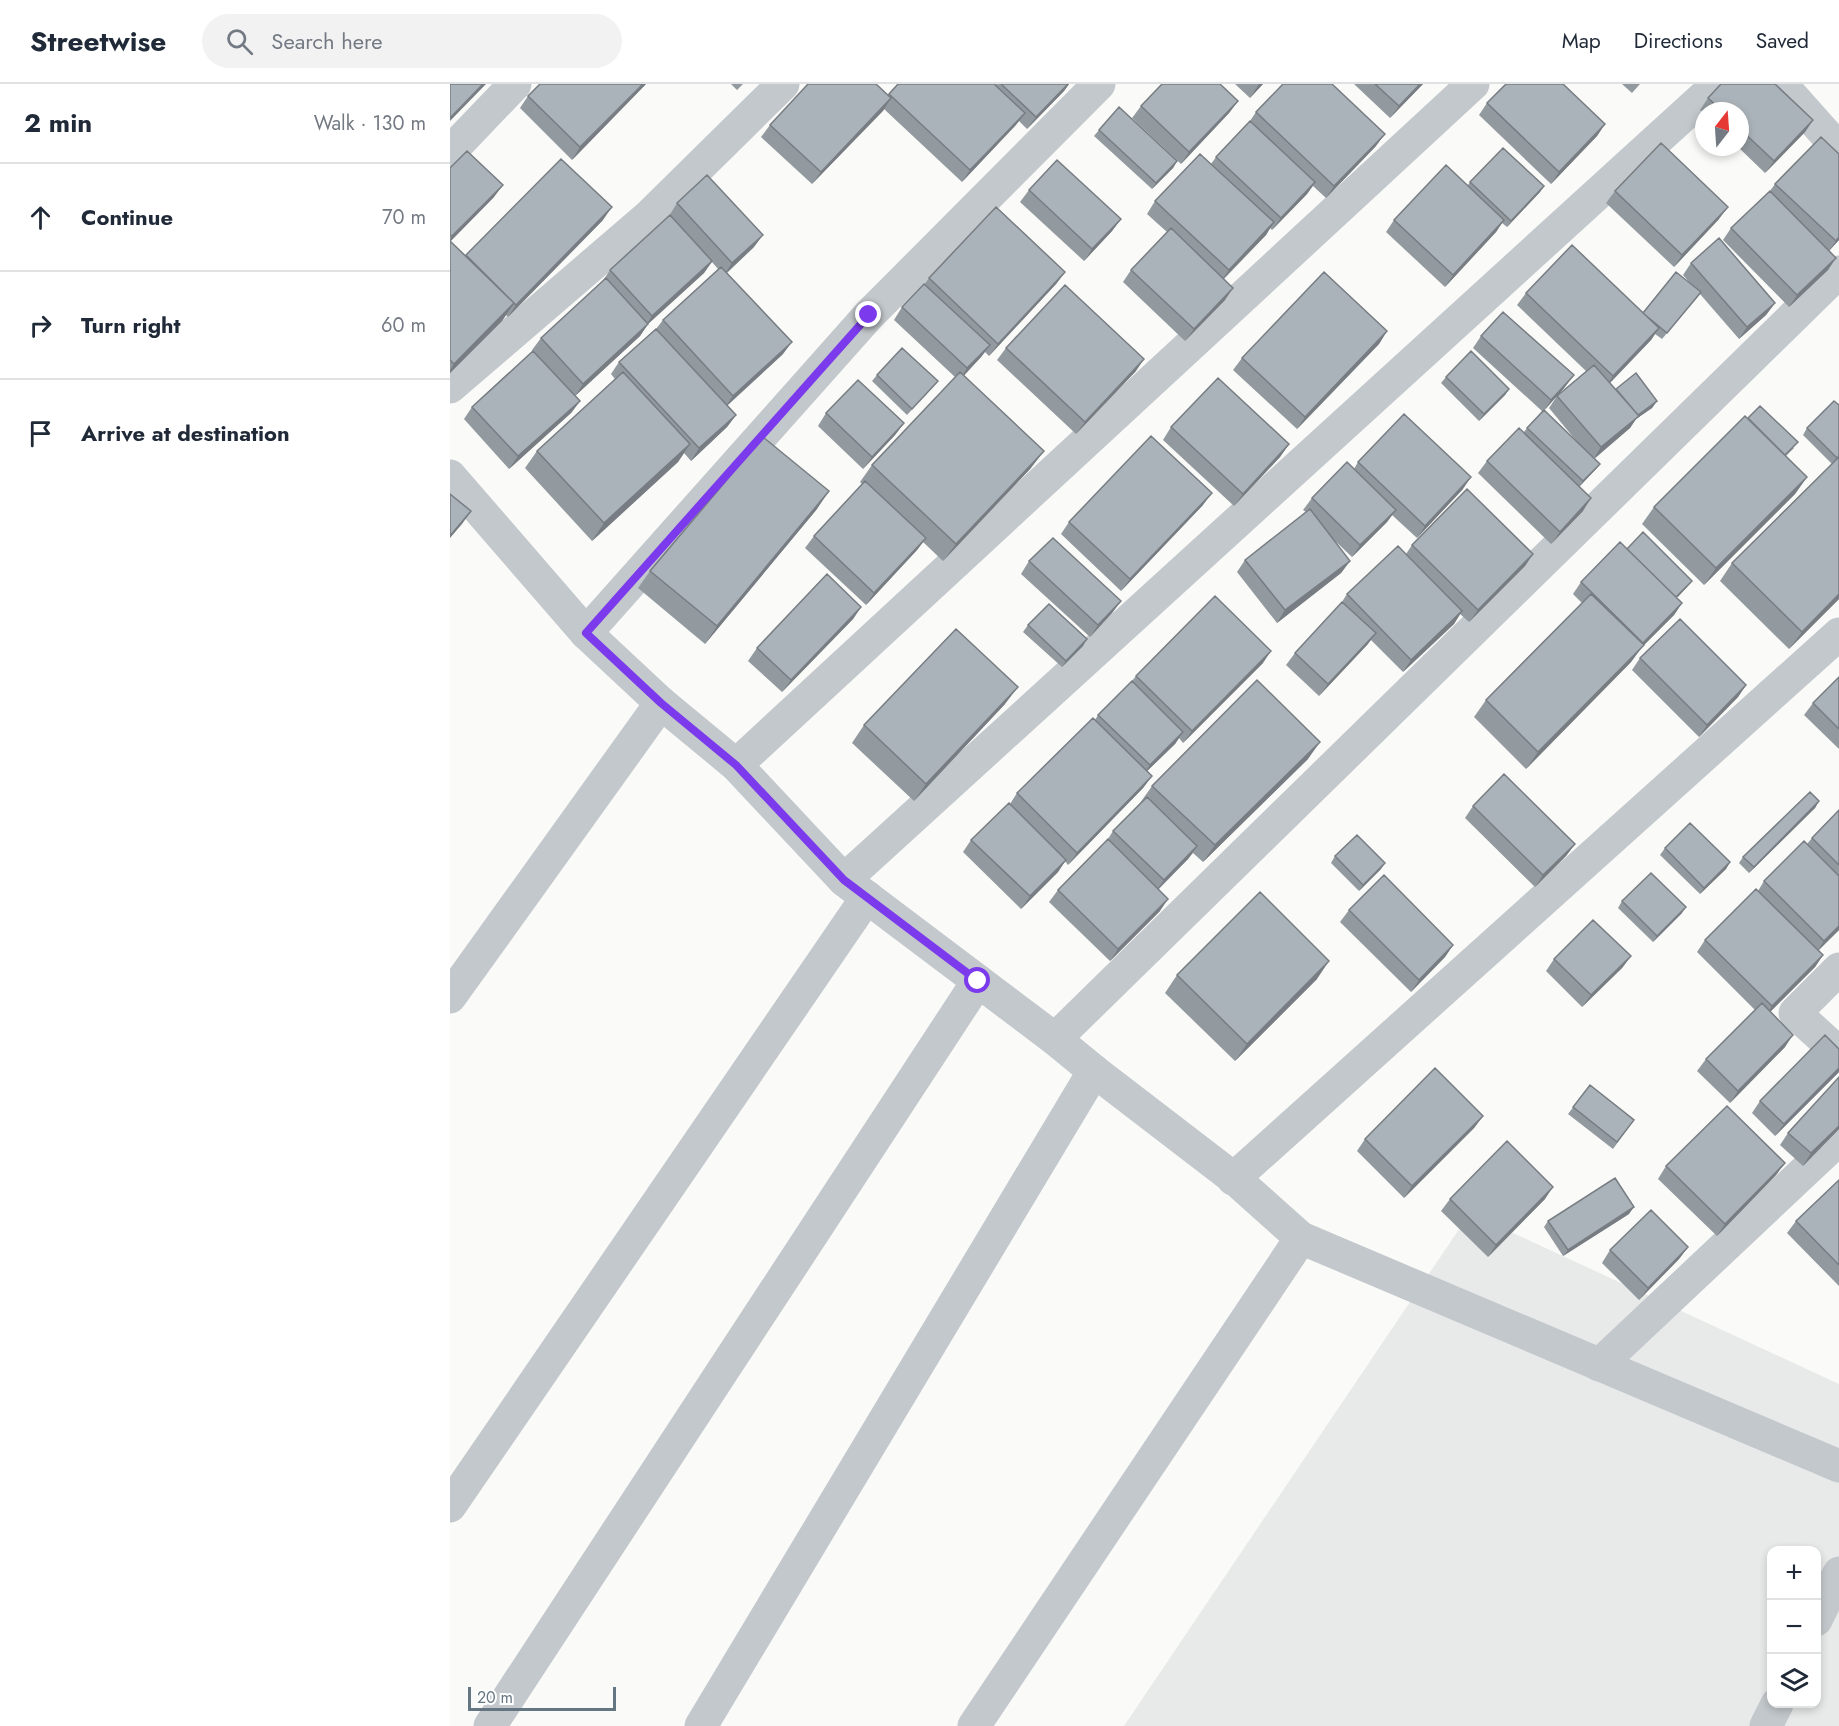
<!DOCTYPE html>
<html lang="en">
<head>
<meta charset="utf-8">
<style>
  body { margin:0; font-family:Jost,sans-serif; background:#f2f2f3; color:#1f2937 }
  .controls { position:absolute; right:18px; bottom:18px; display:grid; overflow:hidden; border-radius:12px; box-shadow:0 3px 9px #0003 }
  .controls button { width:54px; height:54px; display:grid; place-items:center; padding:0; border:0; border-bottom:2px solid #e0e1e3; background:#fff; color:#1f2937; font:30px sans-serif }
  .compass { position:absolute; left:1245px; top:18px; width:54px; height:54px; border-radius:50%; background:#fff; box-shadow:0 3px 9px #0003; rotate:17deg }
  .scale { position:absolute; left:18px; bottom:15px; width:148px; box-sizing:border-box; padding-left:6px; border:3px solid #657683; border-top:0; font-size:16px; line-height:21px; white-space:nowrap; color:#657683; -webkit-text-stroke:4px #fff; paint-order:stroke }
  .stop { position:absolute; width:18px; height:18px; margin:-14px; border:4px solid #7c3aed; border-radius:50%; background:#fff }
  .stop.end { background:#7c3aed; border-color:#fff; box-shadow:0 2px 6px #0008 }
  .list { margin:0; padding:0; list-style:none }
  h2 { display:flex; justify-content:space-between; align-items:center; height:78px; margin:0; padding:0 24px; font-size:26px }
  h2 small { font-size:20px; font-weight:400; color:#747a83 }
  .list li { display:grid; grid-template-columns:39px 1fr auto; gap:18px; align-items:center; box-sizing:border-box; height:108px; padding:0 24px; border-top:2px solid #e0e1e3 }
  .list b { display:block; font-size:22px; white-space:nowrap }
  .list em { font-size:20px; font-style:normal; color:#747a83 }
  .icon { flex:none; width:33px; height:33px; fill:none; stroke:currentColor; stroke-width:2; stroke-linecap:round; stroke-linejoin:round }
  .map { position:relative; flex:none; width:1389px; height:1642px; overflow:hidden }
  header { display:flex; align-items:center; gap:36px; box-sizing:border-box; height:84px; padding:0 30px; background:#fff; border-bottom:2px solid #e0e1e3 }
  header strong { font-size:28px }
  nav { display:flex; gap:33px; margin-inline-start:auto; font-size:21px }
  .search { width:420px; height:54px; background:#f2f2f3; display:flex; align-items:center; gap:15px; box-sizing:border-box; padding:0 21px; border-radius:33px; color:#747a83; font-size:22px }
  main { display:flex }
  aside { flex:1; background:#fff }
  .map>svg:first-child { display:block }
</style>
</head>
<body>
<header>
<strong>Streetwise</strong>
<div class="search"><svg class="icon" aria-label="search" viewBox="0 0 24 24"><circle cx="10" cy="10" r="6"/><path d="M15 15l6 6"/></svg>Search here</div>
<nav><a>Map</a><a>Directions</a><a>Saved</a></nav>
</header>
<main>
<aside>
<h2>2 min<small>Walk · 130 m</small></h2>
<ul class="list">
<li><svg class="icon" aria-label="ahead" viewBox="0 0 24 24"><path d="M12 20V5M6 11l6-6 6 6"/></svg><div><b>Continue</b></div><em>70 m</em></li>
<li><svg class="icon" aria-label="right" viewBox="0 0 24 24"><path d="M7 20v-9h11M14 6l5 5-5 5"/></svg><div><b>Turn right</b></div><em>60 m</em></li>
<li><svg class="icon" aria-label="arrive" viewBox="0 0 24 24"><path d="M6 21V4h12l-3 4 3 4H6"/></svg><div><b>Arrive at destination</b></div></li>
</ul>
</aside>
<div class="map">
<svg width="1389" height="1642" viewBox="0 0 1389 1642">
  <rect width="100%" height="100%" fill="#fafaf8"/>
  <path fill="#e8e9e9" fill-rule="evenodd" d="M1020,1129L1389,1300V1642H674ZM1322,1466H1366V1620H1322Z"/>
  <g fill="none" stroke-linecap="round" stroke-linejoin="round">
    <path stroke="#c3c8cc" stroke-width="33" d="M1331,0L1389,65
      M0,68L65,0
      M0,303L199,132L333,0
      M136,549L419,231L649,0
      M286,681L1023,0
      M394,796L1268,0
      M1389,885L1345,929L1389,969
      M0,913L211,619
      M605,955L1389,188
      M783,1095L1389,550
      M1149,1281L1389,1055
      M0,1422L417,813
      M1366,1536L1389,1489
      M40,1642L528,897
      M251,1642L644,987
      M524,1642L851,1154
      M1316,1642L1327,1620"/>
    <path stroke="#c3c8cc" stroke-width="33" d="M0,392L136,549L211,619L286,681L394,796L605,955L644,987L786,1096L851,1154L1389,1382"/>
  </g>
  <path fill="#929a9f" d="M90,0H196L122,76L70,24L78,12Z
    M281,0H293L287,6Z
    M448,0H619L614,7L577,45L569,37L512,98L434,25L362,100L311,53L320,41L438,11Z
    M785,0H813L800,14Z
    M904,0H973L940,34Z
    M1172,0H1190L1182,9Z
    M1258,14L1363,36L1355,48L1315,89L1288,63H1290V27H1254V30L1250,26Z
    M788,17L779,29L731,80L682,34L691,22Z
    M1037,19L1155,40L1147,52L1101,100L1029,31Z
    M806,28L926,62L876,114L863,102L857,110L822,146L820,144L816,151L774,195L775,216L735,257L673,198L681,186L717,148L697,130L705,117L761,80L766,73L800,37Z
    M649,46L727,77L723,84L702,105L644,52Z
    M1389,70V156L1379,167L1378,186L1339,223L1273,156L1281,144L1320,107L1325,100Z
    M0,84L44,113L0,157L16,172L153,136L58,233L56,231L52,237L0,289Z
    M1020,98L1094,102L1090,108L1057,143L1052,139L1046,148L995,203L936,148L944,136L1018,101Z
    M579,106L671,135L662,147L634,177L570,118Z
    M1165,107L1269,135L1224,183L1156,119Z
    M227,119L304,163L277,189L333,270L277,322L286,331L277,343L241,377L234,369L228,378L142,457L75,384L87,367L165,295L161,290L169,278L206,245L213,236L268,185L262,178L254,189L198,240L190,252L125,312L130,317L121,329L59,385L14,335L22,323L83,267L82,266L91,254L152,198L160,186L219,132Z
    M1241,179L1325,219L1316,231L1289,255L1250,210L1212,255L1205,250L1201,256L1160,299L1165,306L1207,317L1202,324L1186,335L1180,344L1144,374L1150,380L1145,386L1129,403L1133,427L1101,460L1028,389L1037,377L1073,349L1092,327L1023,264L1031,252L1115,303L1094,326L1128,359L1099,324L1107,312L1136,287L1067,221L1076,209L1193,229L1240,199L1233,191Z
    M615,188L606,200L539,272L535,268L531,273L514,291L581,384L493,477L473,458L467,466L416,521L355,464L364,452L412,400L410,398L422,381L505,293L444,236L452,223L474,200L479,194Z
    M937,247L929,260L847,345L783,286L792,274Z
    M556,264L686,287L626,350L547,276Z
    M427,291L483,303L457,331L422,297Z
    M996,293L1059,305L1055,311L1029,337L991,299Z
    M1389,321V515L1339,565L1270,497L1282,479L1382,380L1353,351L1357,344Z
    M376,329L454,339L445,351L413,385L368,342Z
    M1298,334L1344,364L1336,372L1357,393L1345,410L1254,501L1192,440L1204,423Z
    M721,343L839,360L830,373L784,422L713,356Z
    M908,378L1013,405L967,454L942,431L937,438L902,473L882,454L900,477L891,489L827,539L787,488L795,476L856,428L853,426L862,414L904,385Z
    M753,421L671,507L611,450L619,438Z
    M367,425L255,560L188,504L200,487Z
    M962,461L1083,470L1075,482L1019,538L1010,530L1004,540L953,588L921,556L917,561L869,612L836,581L845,569L890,521L897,510L956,470Z
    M1177,465L1237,503L1227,514L1232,519L1224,531L1192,563L1181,578L1076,685L1024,633L1036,616L1132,519L1123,510L1131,498Z
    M579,477L671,517L662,529L640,553L571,490Z
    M411,523L403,535L332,608L298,577L307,564Z
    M578,541L633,562L612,583L573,548Z
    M1190,574L1296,601L1288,613L1249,653L1182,586Z
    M813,579L733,659L729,654L725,660L697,687L702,692L693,704L618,781L615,777L608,788L571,825L513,768L521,756L560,720L567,709L645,636L648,631L681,598L686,592Z
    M1389,593V665L1354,631L1363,619Z
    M555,620L464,717L402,659L414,641Z
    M858,675L753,778L743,769L738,775L709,805L710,827L660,877L599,818L608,806L658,755L663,747L690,719L702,702Z
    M1369,717L1365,724L1299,789L1289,779L1293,773Z
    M1023,722L1125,760L1116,772L1085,803L1015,734Z
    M1389,726V846L1368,866L1373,871L1365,883L1320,928L1335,963L1280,1019L1247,987L1256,975L1305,926L1247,868L1255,856L1308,807L1314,797L1357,760L1362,754Z
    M1215,764L1280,778L1276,785L1250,810L1210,771Z
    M885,772L931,785L909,807L881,779Z
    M1172,817L1232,829L1203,858L1168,824Z
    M899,826L1003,861L995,873L961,908L890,838Z
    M1181,872L1172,884L1132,923L1096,887L1104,875Z
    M727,891L867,895L785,977L715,909Z
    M1389,965V988L1325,1052L1302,1029L1310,1017Z
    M1389,993V1045L1353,1082L1330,1061L1338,1049Z
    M1140,1001L1184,1036L1163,1065L1118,1030Z
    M1033,1032L1024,1044L954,1114L907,1067L915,1055Z
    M1335,1079L1326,1091L1267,1152L1208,1095L1216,1082Z
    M1389,1096V1202L1337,1149L1346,1137Z
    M1000,1115H1095L1038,1173L991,1127Z
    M1179,1130L1113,1172L1094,1143L1098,1137Z
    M1238,1163L1229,1175L1189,1216L1152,1179L1160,1166Z"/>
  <path fill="#777d82" d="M33,0H36L0,37V34Z
    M193,0H196L122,76L130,63Z
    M618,0H619L614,7L577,45L586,33Z
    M809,0H813L800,14Z
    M970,0H973L940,34L949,22Z
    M441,14L433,27L362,100L371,88Z
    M788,17L779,29L731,80L739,68Z
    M575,29L566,41L512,98L520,86Z
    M1363,36L1355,48L1315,89L1324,77Z
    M1155,40L1147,52L1101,100L1109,88Z
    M935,50L926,62L876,114L884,102Z
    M727,77L723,84L702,105L706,99Z
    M865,98L857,110L822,146L831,134Z
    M53,101L44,113L0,158V155L2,152Z
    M1094,102L1090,108L1057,143L1061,137Z
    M162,123L153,136L58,233L66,221Z
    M1278,123L1269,135L1224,183L1232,171Z
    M671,135L662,147L634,177L642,165Z
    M1054,136L1046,148L995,203L1003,191Z
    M824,138L816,151L770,198L779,186Z
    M313,151L304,163L274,191L282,179Z
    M1389,153V156L1377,169Z
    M1386,174L1378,186L1339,223L1347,211Z
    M262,177L254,189L198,240L190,252L125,312L133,300L194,244L202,232Z
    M615,188L606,200L539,272L548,260Z
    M783,204L775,216L735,257L744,245Z
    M64,219L52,237L0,289V286L4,280Z
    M1325,219L1316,231L1289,255L1297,243Z
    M1209,244L1201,256L1154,305L1163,292Z
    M937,247L929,260L847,345L855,333Z
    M342,258L333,270L274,324L283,312Z
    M540,261L531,273L509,297L517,284Z
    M694,275L686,287L626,350L635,338Z
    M1124,291L1115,303L1093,328L1101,316Z
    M1059,305L1055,311L1029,337L1034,330Z
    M130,317L121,329L59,385L68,372Z
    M1207,317L1202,324L1186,335L1180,344L1143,376L1151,363L1186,332Z
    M286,331L277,343L241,377L249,364Z
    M454,339L445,351L413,385L422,373Z
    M240,360L228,378L142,457L154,439Z
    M839,360L830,373L784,422L793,410Z
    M594,367L581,384L493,477L506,460Z
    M1150,380L1145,386L1128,404L1133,397Z
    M1021,393L1013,405L967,454L975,442Z
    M1357,393L1345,410L1254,501L1266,484Z
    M379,407L367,425L255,560L267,542Z
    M762,409L753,421L671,507L680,495Z
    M1141,414L1133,427L1101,460L1110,448Z
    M946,426L937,438L902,473L910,461Z
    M21,427L12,440L0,454V452Z
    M476,454L467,466L416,521L424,509Z
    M1083,470L1075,482L1019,538L1028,526Z
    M900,477L891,489L827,539L835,526Z
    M1242,497L1237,503L1220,521L1224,515Z
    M1389,510V515L1339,565L1352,548Z
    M671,517L662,529L640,553L648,541Z
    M1232,519L1224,531L1192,563L1181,578L1076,685L1088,668L1186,569L1193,559Z
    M411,523L403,535L332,608L341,596Z
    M1012,527L1004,540L953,588L961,576Z
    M926,549L917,561L869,612L878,600Z
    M637,555L633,562L612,583L616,577Z
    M821,567L813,579L733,659L742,647Z
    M1296,601L1288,613L1249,653L1257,641Z
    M568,603L555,620L464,717L476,700Z
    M733,648L725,660L691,693L700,681Z
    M870,658L858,675L753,778L765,761Z
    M702,692L693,704L618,781L627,769Z
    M1369,717L1365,724L1299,789L1304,783Z
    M1125,760L1116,772L1085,803L1093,791Z
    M747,762L738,775L705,808L714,796Z
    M616,776L608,788L571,825L580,812Z
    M1280,778L1276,785L1250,810L1254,804Z
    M935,779L931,785L909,807L913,801Z
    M718,815L710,827L660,877L668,865Z
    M1236,823L1232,829L1203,858L1207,852Z
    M1389,842V846L1366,869L1374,857Z
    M1003,861L995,873L961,908L969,896Z
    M1373,871L1365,883L1314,934L1322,922Z
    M1181,872L1172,884L1132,923L1141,911Z
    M879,877L867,895L785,977L797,960Z
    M1343,951L1335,963L1280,1019L1288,1007Z
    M1389,984V988L1325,1052L1334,1040Z
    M1033,1032L1024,1044L954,1114L962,1102Z
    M1389,1042V1045L1353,1082L1361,1069Z
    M1335,1079L1326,1091L1267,1152L1275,1140Z
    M1103,1103L1095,1115L1038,1173L1046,1161Z
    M1184,1123L1179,1130L1113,1172L1118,1166Z
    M1238,1163L1229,1175L1189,1216L1198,1204Z"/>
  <path fill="#aab3b9" stroke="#777d82" stroke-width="1.5" d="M0,0H33L0,34Z
    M90,0H193L130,63L78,12Z
    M358,0H426L441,14L371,88L320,41Z
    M448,0H544L575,29L520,86L439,10Z
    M551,0H618L586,33Z
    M712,0H770L788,17L739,68L691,22Z
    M833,0H882L935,50L884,102L806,28Z
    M925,0H970L949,22Z
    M1056,0H1113L1155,40L1109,88L1037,19Z
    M1271,0H1325L1363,36L1324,77L1290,45V27H1272L1258,14Z
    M669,23L727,77L706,99L649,46Z
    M800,37L865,98L831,134L766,73Z
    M1371,53L1389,70V153L1386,157L1325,100Z
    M1211,59L1278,123L1232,171L1165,107Z
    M1053,64L1094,102L1061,137L1020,98Z
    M17,67L53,101L2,152L0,151V84Z
    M750,70L824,138L779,186L705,117Z
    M111,75L162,123L66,221L16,171Z
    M607,76L671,135L642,165L579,106Z
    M996,81L1054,136L1003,191L944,136Z
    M257,91L313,151L282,179L227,119Z
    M1320,107L1386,174L1347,211L1281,144Z
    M546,123L615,188L548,260L479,194Z
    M220,131L262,177L202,232L160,186Z
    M721,144L783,204L744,245L681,186Z
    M1269,154L1325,219L1297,243L1241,179Z
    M0,157L64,219L4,280L0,276Z
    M1122,161L1209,244L1163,292L1076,209Z
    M271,183L342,258L283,312L213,236Z
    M874,188L937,247L855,333L792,274Z
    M1226,188L1251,208L1217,249L1193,229Z
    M156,194L198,240L133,300L91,254Z
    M474,200L540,261L517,284L452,223Z
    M615,201L694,275L635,338L556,264Z
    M1053,228L1124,291L1101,316L1031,252Z
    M206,245L286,331L249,364L169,278Z
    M452,264L488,297L462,325L427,291Z
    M83,267L130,317L68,372L22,323Z
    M1021,267L1059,305L1034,330L996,293Z
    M1144,281L1189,332L1151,363L1107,312Z
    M173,288L240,360L154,439L87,367Z
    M510,288L594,367L506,460L422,381Z
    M1186,289L1207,317L1188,331L1166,305Z
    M768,294L839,360L793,410L721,343Z
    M408,296L454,339L422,373L376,329Z
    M1384,317L1389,321V372L1387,374L1357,344Z
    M1310,322L1348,358L1335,371L1298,334Z
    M1094,326L1150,380L1133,397L1077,344Z
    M954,330L1021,393L975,442L908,378Z
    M1295,332L1357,393L1266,484L1204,423Z
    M1069,344L1141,414L1110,448L1037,377Z
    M701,352L762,409L680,495L619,438Z
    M313,353L379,407L267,542L200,487Z
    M1389,373V510L1352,548L1282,479Z
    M897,378L946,426L910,461L862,414Z
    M415,397L476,454L424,509L364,452Z
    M1017,405L1083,470L1028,526L962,461Z
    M0,410L21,427L0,452Z
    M860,425L900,477L835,526L795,476Z
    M1193,448L1242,497L1226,513L1177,465Z
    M603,454L671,517L648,541L579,477Z
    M1170,458L1232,519L1193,559L1131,498Z
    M948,462L1012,527L961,576L897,510Z
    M377,490L411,523L341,596L307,564Z
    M1141,510L1194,561L1088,668L1036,616Z
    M765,512L821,567L742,647L686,592Z
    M892,518L926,549L878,600L845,569Z
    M599,520L637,555L616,577L578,541Z
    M1230,535L1296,601L1257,641L1190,574Z
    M506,545L568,603L476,700L414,641Z
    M1389,593V645L1363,619Z
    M807,596L870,658L765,761L702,702Z
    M682,597L733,648L700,681L648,631Z
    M643,634L702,692L627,769L567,709Z
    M1054,690L1125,760L1093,791L1023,722Z
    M1360,708L1369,717L1304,783L1293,773Z
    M697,713L747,762L714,796L663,747Z
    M559,719L616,776L580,812L521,756Z
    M1389,726V781L1362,754Z
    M1240,739L1280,778L1254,804L1215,764Z
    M907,751L935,779L913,801L885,772Z
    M658,755L718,815L668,865L608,806Z
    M1354,757L1389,792V842L1374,857L1314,797Z
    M1201,789L1236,823L1207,852L1172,817Z
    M934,791L1003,861L969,896L899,826Z
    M1306,805L1373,871L1322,922L1255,856Z
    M810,808L879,877L797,960L727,891Z
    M1143,836L1181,872L1141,911L1104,875Z
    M1312,919L1343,951L1288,1007L1256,975Z
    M1375,951L1389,965V984L1334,1040L1310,1017Z
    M985,984L1033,1032L962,1102L915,1055Z
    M1389,993V1042L1361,1069L1338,1049Z
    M1140,1001L1184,1036L1167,1058L1123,1023Z
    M1277,1022L1335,1079L1275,1140L1216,1082Z
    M1057,1057L1103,1103L1046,1161L1000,1115Z
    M1165,1094L1184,1123L1118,1166L1098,1137Z
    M1389,1096V1181L1346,1137Z
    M1201,1126L1238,1163L1198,1204L1160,1166Z"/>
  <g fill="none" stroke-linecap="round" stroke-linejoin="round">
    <path stroke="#7c3aed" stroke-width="8" d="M419,231L136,549L211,619L286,681L394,796L528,897"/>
  </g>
</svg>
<div class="controls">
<button>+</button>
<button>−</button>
<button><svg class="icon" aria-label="layers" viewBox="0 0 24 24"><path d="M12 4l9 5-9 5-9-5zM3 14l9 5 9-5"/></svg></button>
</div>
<svg class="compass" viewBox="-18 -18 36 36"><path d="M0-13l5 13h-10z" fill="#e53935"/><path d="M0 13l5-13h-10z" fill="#747a83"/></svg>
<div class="scale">20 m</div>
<div class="stop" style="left:528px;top:897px"></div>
<div class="stop end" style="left:419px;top:231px"></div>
</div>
</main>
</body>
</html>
